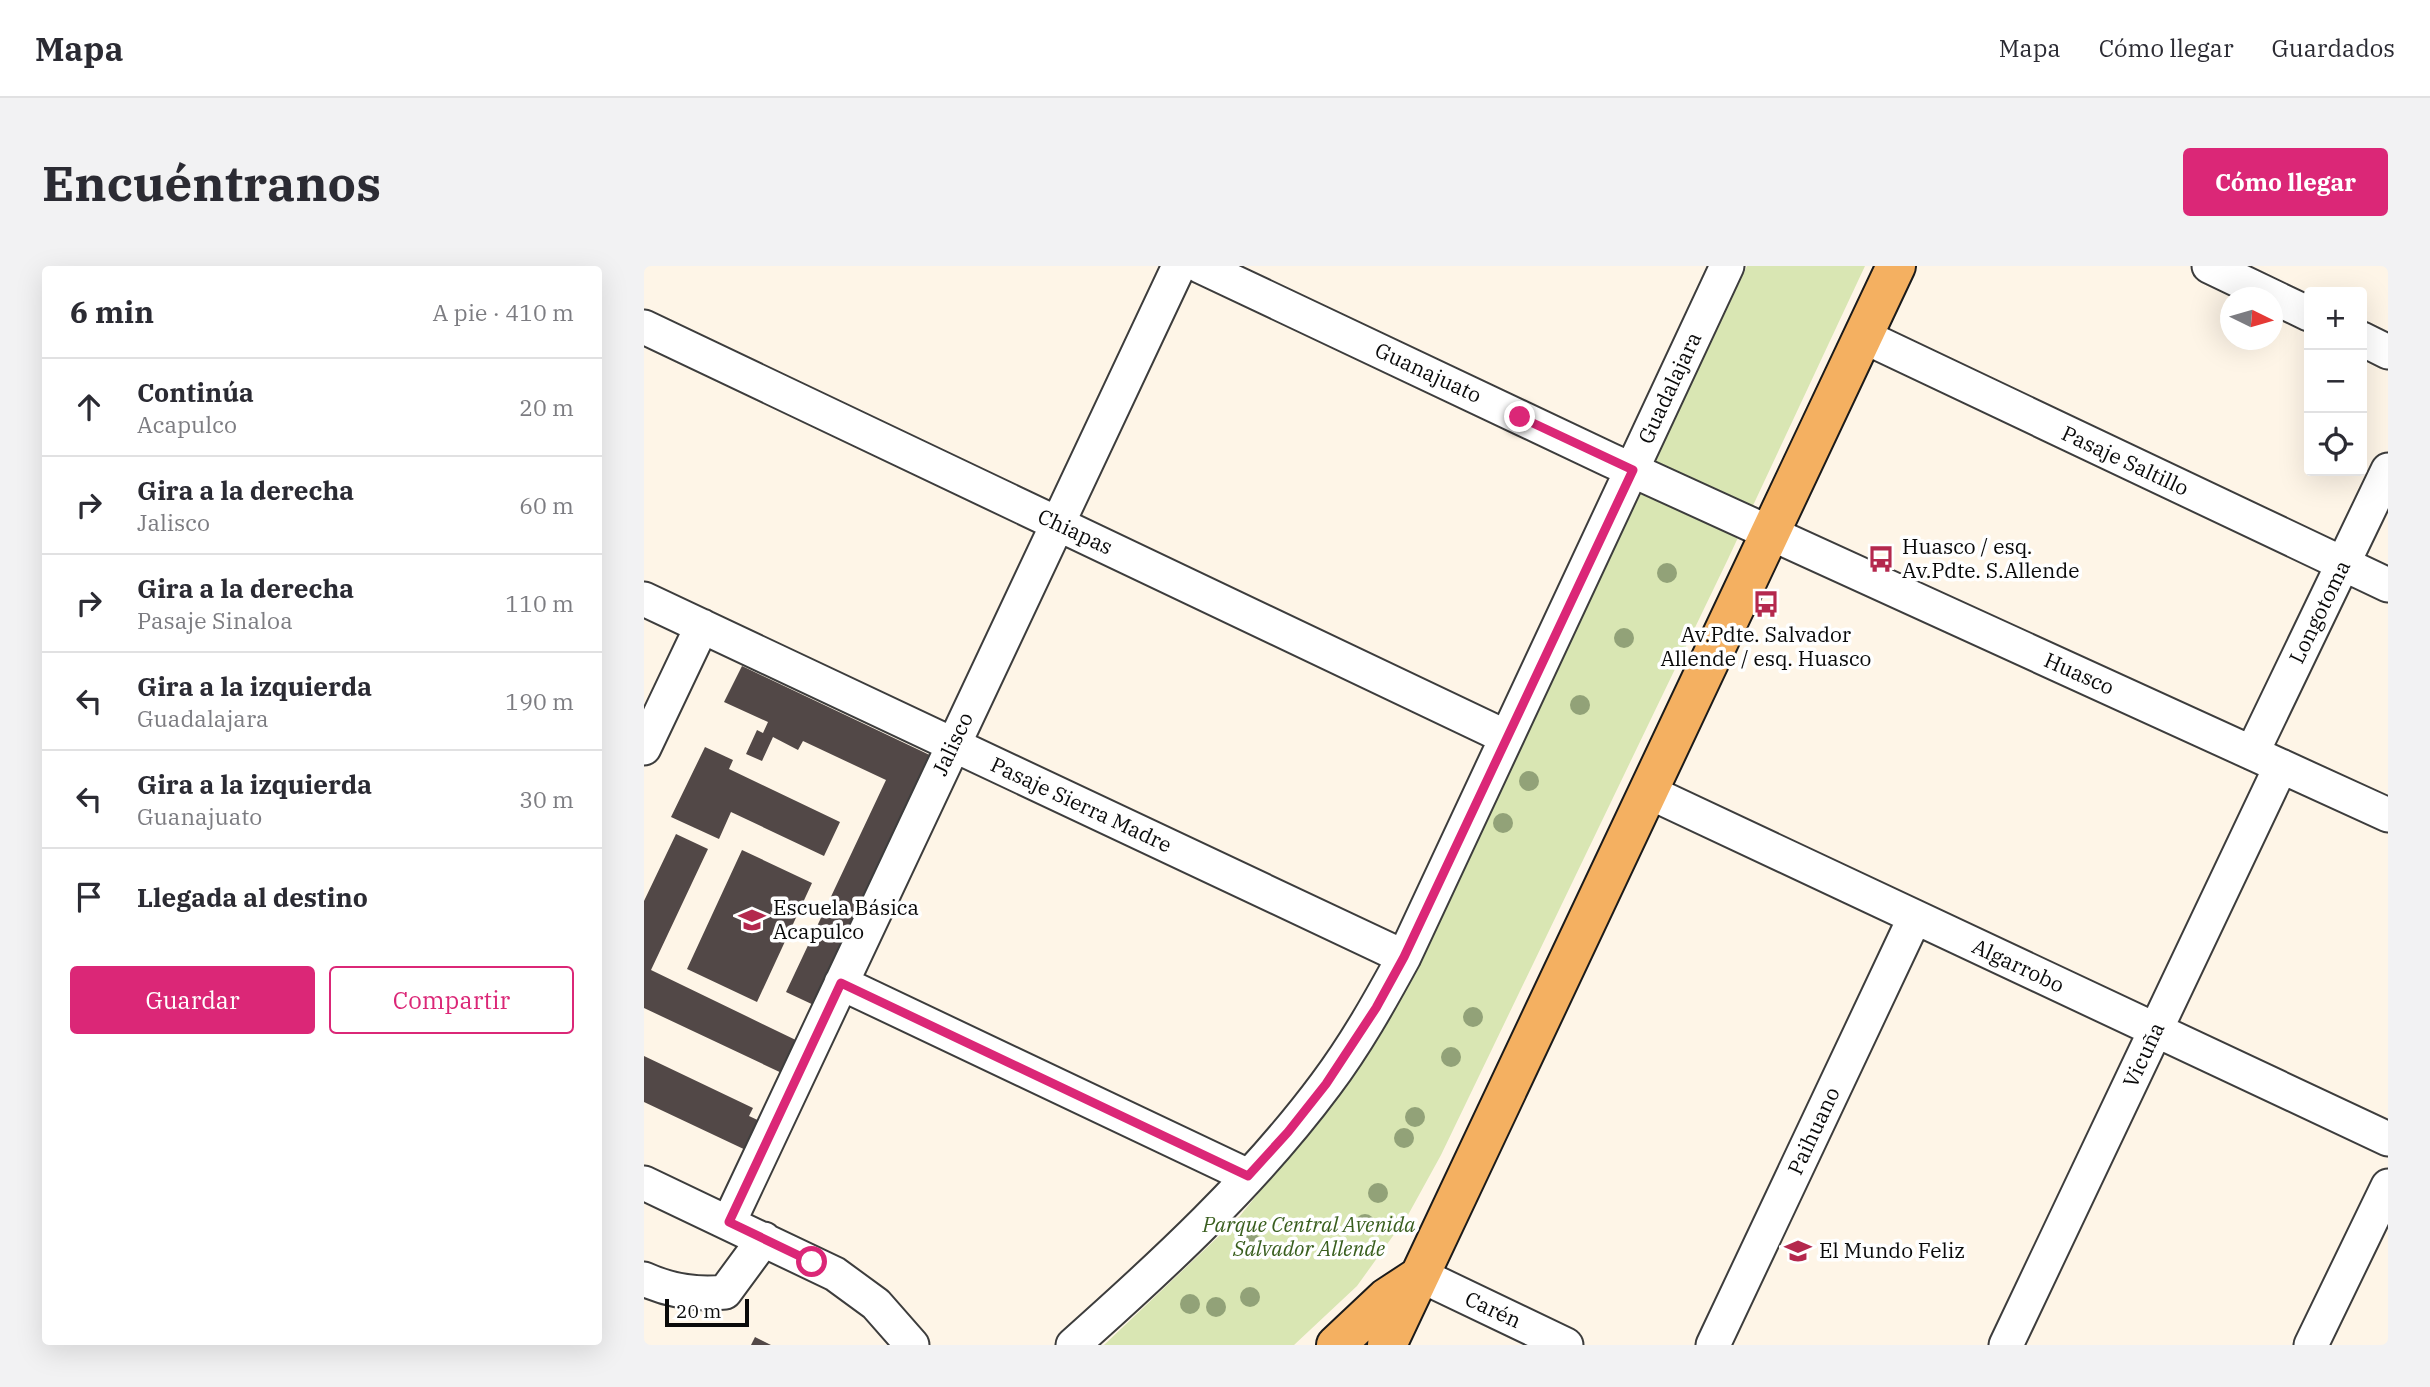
<!DOCTYPE html>
<html lang="es">
<head>
<meta charset="utf-8">
<style>
  body { margin:0; font-family:"IBM Plex Serif",serif; background:#f2f2f3; color:#2b2b33 }
  .controls { position:absolute; right:21px; top:21px; display:grid; overflow:hidden; border-radius:7px; box-shadow:0 7px 28px #0002 }
  .controls button { width:63px; height:63px; display:grid; place-items:center; padding:0; border:0; border-bottom:2px solid #e1e1e2; background:#fff; color:#2b2b33; font:35px sans-serif }
  .compass { position:absolute; left:1576px; top:21px; width:63px; height:63px; border-radius:50%; background:#fff; box-shadow:0 7px 28px #0002; rotate:95deg }
  .scale { position:absolute; left:21px; bottom:18px; width:84px; box-sizing:border-box; padding-left:7px; border:4px solid #0a0a0a; border-top:0; font-size:19px; line-height:24px; white-space:nowrap; color:#0a0a0a; -webkit-text-stroke:5px #fff; paint-order:stroke }
  .stop { position:absolute; width:21px; height:21px; margin:-16px; border:5px solid #db2777; border-radius:50%; background:#fff }
  .stop.end { background:#db2777; border-color:#fff; box-shadow:0 2px 7px #0008 }
  .list { margin:0; padding:0; list-style:none }
  h2 { display:flex; justify-content:space-between; align-items:center; height:91px; margin:0; padding:0 28px; font-size:30px }
  h2 small { font-size:23px; font-weight:400; color:#7c7c81 }
  .list li { display:grid; grid-template-columns:46px 1fr auto; gap:21px; align-items:center; box-sizing:border-box; height:98px; padding:0 28px; border-top:2px solid #e1e1e2 }
  .list b { display:block; font-size:26px; white-space:nowrap }
  .list p { margin:0; font-size:23px; white-space:nowrap; color:#7c7c81 }
  .list em { font-size:23px; font-style:normal; color:#7c7c81 }
  .actions { display:flex; gap:14px; padding:21px 28px }
  .actions a { flex:1; padding:16px 0; border:2px solid #db2777; border-radius:7px; text-align:center; font-size:24px; color:#db2777 }
  .actions .main { background:#db2777; color:#fff }
  .icon { flex:none; width:38px; height:38px; fill:none; stroke:currentColor; stroke-width:2; stroke-linecap:round; stroke-linejoin:round }
  .map { position:relative; flex:none; width:1744px; height:1079px; overflow:hidden; border-radius:7px }
  header { display:flex; align-items:center; gap:42px; box-sizing:border-box; height:98px; padding:0 35px; background:#fff; border-bottom:2px solid #e1e1e2 }
  header strong { font-size:33px }
  nav { display:flex; gap:38px; margin-inline-start:auto; font-size:24px }
  .intro { display:flex; align-items:center; justify-content:space-between; box-sizing:border-box; height:168px; padding:0 42px }
  h1 { margin:0; font-size:49px }
  .button { padding:18px 32px; border-radius:7px; background:#db2777; color:#fff; font-size:24px; font-weight:700 }
  main { display:flex; gap:42px; padding:0 42px }
  aside { flex:1; background:#fff; border-radius:7px; box-shadow:0 7px 28px #0002 }
  .map>svg:first-child { display:block }
</style>
</head>
<body>
<header>
<strong>Mapa</strong>
<nav><a>Mapa</a><a>Cómo llegar</a><a>Guardados</a></nav>
</header>
<div class="intro"><h1>Encuéntranos</h1><a class="button">Cómo llegar</a></div>
<main>
<aside>
<h2>6 min<small>A pie · 410 m</small></h2>
<ul class="list">
<li><svg class="icon" aria-label="ahead" viewBox="0 0 24 24"><path d="M12 20V5M6 11l6-6 6 6"/></svg><div><b>Continúa</b><p>Acapulco</p></div><em>20 m</em></li>
<li><svg class="icon" aria-label="right" viewBox="0 0 24 24"><path d="M7 20v-9h11M14 6l5 5-5 5"/></svg><div><b>Gira a la derecha</b><p>Jalisco</p></div><em>60 m</em></li>
<li><svg class="icon" aria-label="right" viewBox="0 0 24 24"><path d="M7 20v-9h11M14 6l5 5-5 5"/></svg><div><b>Gira a la derecha</b><p>Pasaje Sinaloa</p></div><em>110 m</em></li>
<li><svg class="icon" aria-label="left" viewBox="0 0 24 24"><path d="M17 20v-9H6M10 6l-5 5 5 5"/></svg><div><b>Gira a la izquierda</b><p>Guadalajara</p></div><em>190 m</em></li>
<li><svg class="icon" aria-label="left" viewBox="0 0 24 24"><path d="M17 20v-9H6M10 6l-5 5 5 5"/></svg><div><b>Gira a la izquierda</b><p>Guanajuato</p></div><em>30 m</em></li>
<li><svg class="icon" aria-label="arrive" viewBox="0 0 24 24"><path d="M6 21V4h12l-3 4 3 4H6"/></svg><div><b>Llegada al destino</b></div></li>
</ul>
<div class="actions"><a class="main">Guardar</a><a>Compartir</a></div>
</aside>
<div class="map">
<svg width="1744" height="1079" viewBox="0 0 1744 1079">
  <rect width="100%" height="100%" fill="#fef5e7"/>
  <path fill="#d9e6b3" d="M1103,0H1221L1084,293L797,889L764,949L713,1020L650,1079H460L595,951L712,807L772,700Z"/>
  <path fill="#524847" d="M98,400L292,492L174,741L142,726L242,514L159,475L154,484L129,471L118,495L102,488L113,464L119,467L124,456L80,436Z
    M61,481L89,494L85,503L196,556L180,590L87,546L75,573L27,551Z
    M32,568L64,583L7,704L158,777L142,809L0,742V635Z
    M98,584L168,617L113,736L43,703Z
    M0,790L109,842L105,850L120,857L106,886L0,836Z
    M111,1071L127,1079H107Z"/>
  <g fill="none" stroke-linecap="round" stroke-linejoin="round">
    <defs>
      <path id="minor" d="M556,0L966,194L1744,549
        M1565,0L1665,48
        M0,61L862,471
        M1219,70L1744,319
        M1718,73L1744,86
        M0,333L760,691
        M0,482L58,360
        M1608,487L1744,204
        M1005,526L1744,873
        M197,717L604,910
        M0,917L191,1008L232,1038L268,1079
        M85,956L535,0
        M776,1009L922,1079
        M0,1013C26,1025 53,1029 81,1026L120,973
        M429,1079C519,999 610,915 682,818C712,778 736,735 760,691L1083,0
        M1069,1079L1271,651
        M1362,1079L1637,500
        M1667,1079L1744,920"/>
      <path id="major" d="M692,1079L742,1032L774,1011
        M743,1079L1252,0"/>
    </defs>
    <use href="#minor" stroke="#3d3d3d" stroke-width="37"/>
    <use href="#major" stroke="#1b1b1b" stroke-width="42"/>
    <use href="#minor" stroke="#fff" stroke-width="33"/>
    <use href="#major" stroke="#f4b061" stroke-width="38"/>
  </g>
  <g fill="#92a278">
    <circle cx="1023" cy="307" r="10"/>
    <circle cx="980" cy="372" r="10"/>
    <circle cx="936" cy="439" r="10"/>
    <circle cx="885" cy="515" r="10"/>
    <circle cx="859" cy="557" r="10"/>
    <circle cx="829" cy="751" r="10"/>
    <circle cx="807" cy="791" r="10"/>
    <circle cx="771" cy="851" r="10"/>
    <circle cx="760" cy="872" r="10"/>
    <circle cx="734" cy="927" r="10"/>
    <circle cx="721" cy="958" r="10"/>
    <circle cx="607" cy="977" r="10"/>
    <circle cx="606" cy="1031" r="10"/>
    <circle cx="546" cy="1038" r="10"/>
    <circle cx="572" cy="1041" r="10"/>
  </g>
  <g fill="none" stroke-linecap="round" stroke-linejoin="round">
    <path stroke="#db2777" stroke-width="9" d="M168,996L85,956L197,717L604,910L644,866L682,818L732,742L760,691L989,204L876,151"/>
  </g>
  <defs>
    <symbol id="bus-bare" viewBox="-9 -9 18 18"><path d="M-5-6H5V4H4V6H2V4H-2V6H-4V4H-5ZM-3.5-4V0h7V-4ZM-3.5 1.2v1.5H-2V1.2ZM2 1.2v1.5H3.5V1.2Z" fill="#b4284d" stroke="#fff" stroke-width="2.5" paint-order="stroke"/></symbol>
    <symbol id="school-bare" viewBox="-9 -9 18 18"><path d="M0-5L7-2L0 1L-7-2ZM-4 1L0 2.5L4 1V4Q0 6-4 4Z" fill="#b4284d" stroke="#fff" stroke-width="2.5" paint-order="stroke"/></symbol>
  </defs>
  <g fill-rule="evenodd">
    <use href="#bus-bare" x="1218" y="274" width="38" height="38"/>
    <use href="#bus-bare" x="1103" y="319" width="38" height="38"/>
    <use href="#school-bare" x="89" y="635" width="38" height="38"/>
    <use href="#school-bare" x="1135" y="966" width="38" height="38"/>
  </g>
  <g text-anchor="middle" stroke-width="7" stroke-linejoin="round" paint-order="stroke">
    <g font-size="21" fill="#0a0a0a" stroke="#fff">
      <text transform="translate(784 107) rotate(25)" y="7">Guanajuato</text>
      <text transform="translate(1026 122) rotate(-65)" y="7">Guadalajara</text>
      <text transform="translate(1481 195) rotate(25)" y="7">Pasaje Saltillo</text>
      <text transform="translate(431 266) rotate(25)" y="7">Chiapas</text>
      <text transform="translate(1676 346) rotate(-64)" y="7">Longotoma</text>
      <text transform="translate(1435 408) rotate(24)" y="7">Huasco</text>
      <text transform="translate(309 478) rotate(-65)" y="7">Jalisco</text>
      <text transform="translate(437 539) rotate(25)" y="7">Pasaje Sierra Madre</text>
      <text transform="translate(1374 700) rotate(25)" y="7">Algarrobo</text>
      <text transform="translate(1500 789) rotate(-65)" y="7">Vicuña</text>
      <text transform="translate(1170 865) rotate(-65)" y="7">Paihuano</text>
      <text transform="translate(849 1044) rotate(25)" y="7">Carén</text>
    </g>
    <g font-size="21" fill="#0a0a0a" stroke="#fff" text-anchor="start">
      <text x="1258" y="288">Huasco / esq.<tspan x="1258" dy="24">Av.Pdte. S.Allende</tspan></text>
      <text x="1122" y="376" text-anchor="middle">Av.Pdte. Salvador<tspan x="1122" dy="24">Allende / esq. Huasco</tspan></text>
      <text x="129" y="649">Escuela Básica<tspan x="129" dy="24">Acapulco</tspan></text>
      <text x="1175" y="992">El Mundo Feliz</text>
    </g>
    <g font-size="21" font-style="italic" fill="#395e1e" stroke="#fff">
      <text x="665" y="966">Parque Central Avenida<tspan x="665" dy="24">Salvador Allende</tspan></text>
    </g>
  </g>
</svg>
<div class="controls">
<button>+</button>
<button>−</button>
<button><svg class="icon" aria-label="locate" viewBox="0 0 24 24"><circle cx="12" cy="12" r="6"/><path d="M12 2v4M12 18v4M2 12h4M18 12h4"/></svg></button>
</div>
<svg class="compass" viewBox="-18 -18 36 36"><path d="M0-13l5 13h-10z" fill="#e53935"/><path d="M0 13l5-13h-10z" fill="#7c7c81"/></svg>
<div class="scale">20 m</div>
<div class="stop" style="left:168px;top:996px"></div>
<div class="stop end" style="left:876px;top:151px"></div>
</div>
</main>
</body>
</html>
